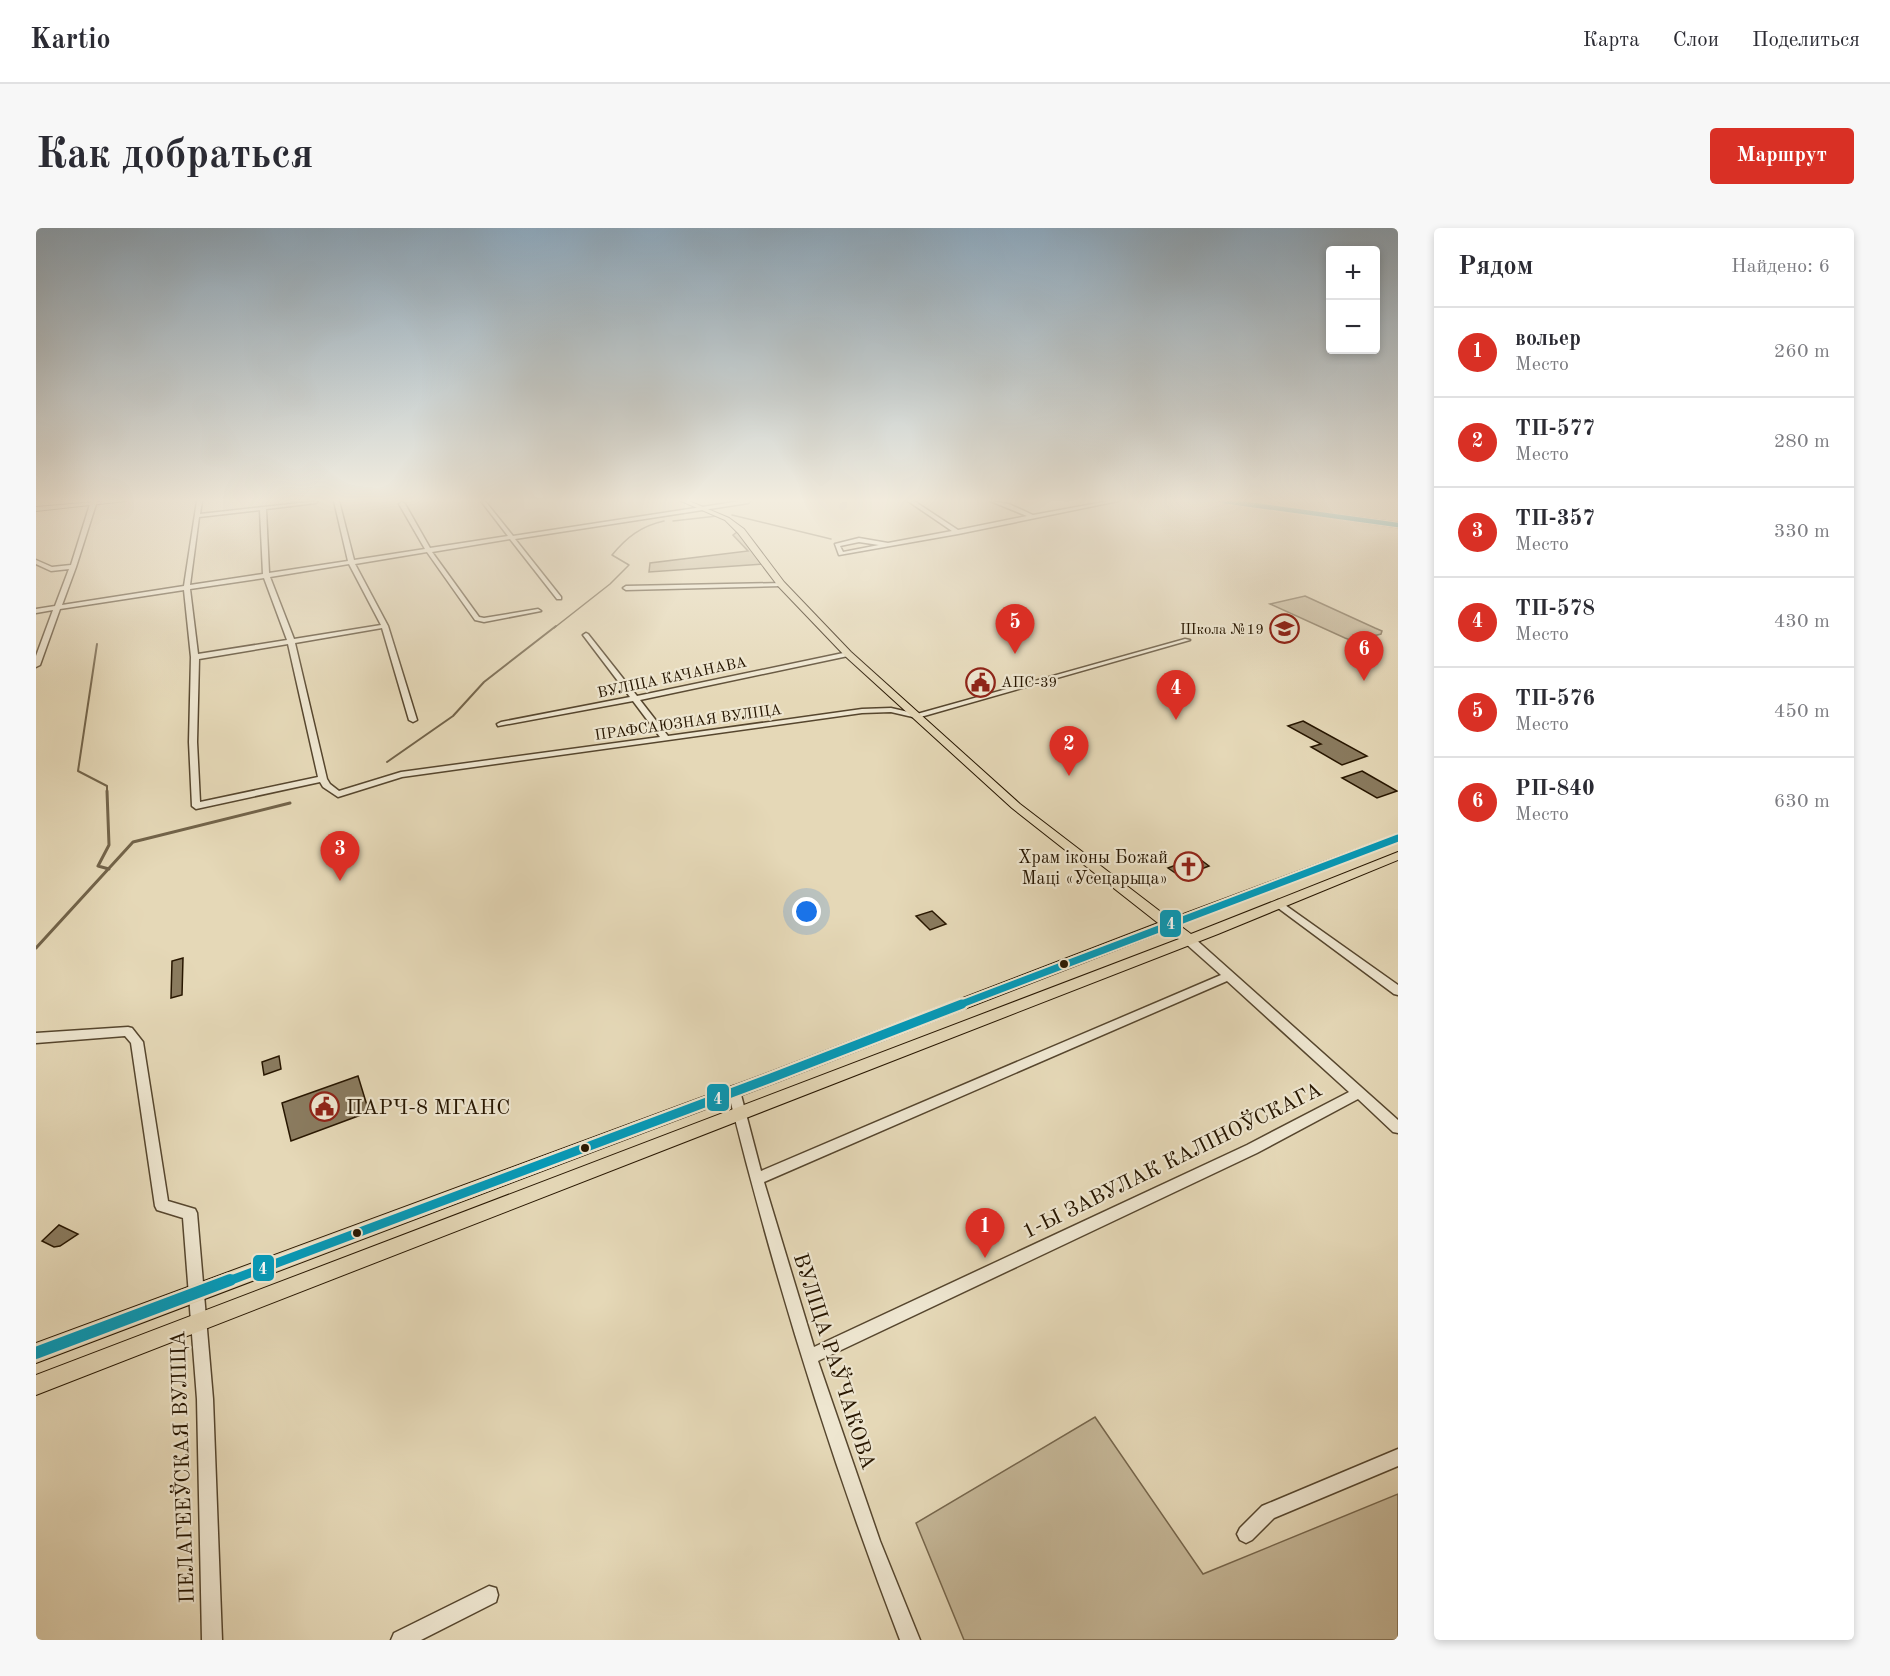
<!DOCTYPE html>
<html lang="ru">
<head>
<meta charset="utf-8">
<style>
  body { margin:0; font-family:"Old Standard TT",serif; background:#f7f7f7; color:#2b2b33 }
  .controls { position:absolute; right:18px; top:18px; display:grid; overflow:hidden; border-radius:6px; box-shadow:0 3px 9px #0003 }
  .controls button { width:54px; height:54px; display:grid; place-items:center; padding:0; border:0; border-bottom:2px solid #e1e1e2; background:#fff; color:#2b2b33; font:30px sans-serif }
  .you { position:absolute; left:771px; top:684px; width:21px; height:21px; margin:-15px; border:4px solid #fff; border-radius:50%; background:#1a73e8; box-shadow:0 0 0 9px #1a73e833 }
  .badge { display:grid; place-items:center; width:39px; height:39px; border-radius:50%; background:#d93025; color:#fff; font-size:20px; font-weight:700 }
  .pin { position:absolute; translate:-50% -50px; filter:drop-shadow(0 2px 3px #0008) }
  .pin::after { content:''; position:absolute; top:32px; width:21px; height:18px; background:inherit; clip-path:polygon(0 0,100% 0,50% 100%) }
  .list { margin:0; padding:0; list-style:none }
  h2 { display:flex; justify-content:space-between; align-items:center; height:78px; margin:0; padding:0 24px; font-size:26px }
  h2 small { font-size:20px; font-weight:400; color:#7c7c81 }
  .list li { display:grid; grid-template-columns:39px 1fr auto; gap:18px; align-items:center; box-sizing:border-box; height:90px; padding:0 24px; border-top:2px solid #e1e1e2 }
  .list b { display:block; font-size:22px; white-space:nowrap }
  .list p { margin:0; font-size:20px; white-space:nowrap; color:#7c7c81 }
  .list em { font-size:20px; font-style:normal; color:#7c7c81 }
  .map { position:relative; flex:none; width:1362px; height:1412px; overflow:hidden; border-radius:6px }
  header { display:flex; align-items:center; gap:36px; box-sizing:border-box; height:84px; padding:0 30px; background:#fff; border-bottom:2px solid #e1e1e2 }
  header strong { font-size:28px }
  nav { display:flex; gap:33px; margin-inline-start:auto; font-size:21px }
  .intro { display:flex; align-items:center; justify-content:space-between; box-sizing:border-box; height:144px; padding:0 36px }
  h1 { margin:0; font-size:42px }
  .button { padding:15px 27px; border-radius:6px; background:#d93025; color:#fff; font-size:21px; font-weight:700 }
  main { display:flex; gap:36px; padding:0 36px }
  aside { flex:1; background:#fff; border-radius:6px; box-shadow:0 3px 9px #0003 }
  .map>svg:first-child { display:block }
</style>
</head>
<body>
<header>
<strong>Kartio</strong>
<nav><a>Карта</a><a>Слои</a><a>Поделиться</a></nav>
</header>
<div class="intro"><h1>Как добраться</h1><a class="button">Маршрут</a></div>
<main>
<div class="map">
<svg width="1362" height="1412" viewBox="0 0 1362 1412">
  <rect width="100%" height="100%" fill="#e5d8b7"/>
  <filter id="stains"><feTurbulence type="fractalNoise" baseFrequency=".00333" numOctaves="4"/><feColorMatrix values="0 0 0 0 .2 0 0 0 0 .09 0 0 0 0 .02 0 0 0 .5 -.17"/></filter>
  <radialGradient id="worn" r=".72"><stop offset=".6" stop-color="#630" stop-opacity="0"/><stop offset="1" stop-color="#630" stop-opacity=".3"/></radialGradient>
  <path fill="#c5b798" stroke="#76664c" stroke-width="1.5" d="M701,304L729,336L613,344L614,335L712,323L697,307Z
    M1269,368L1339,400L1346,403L1345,406L1317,413L1309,410L1234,376Z
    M1059,1189L1167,1346L1362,1266V1412H928L880,1295Z"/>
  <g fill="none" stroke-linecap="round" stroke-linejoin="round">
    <path stroke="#726349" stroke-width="1.5" d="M696,287L795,311
      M637,293L681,288
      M518,400L574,356L593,337L576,327C591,309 605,298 628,293"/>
    <path stroke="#726349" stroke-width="2" d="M61,416L42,543L71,558V564
      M351,534L417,488L448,454L520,398"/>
    <path stroke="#726349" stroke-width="3" d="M71,563L73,617L62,638L73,641
      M0,720L97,614L254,575"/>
  </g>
  <path fill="#8a7b5f" stroke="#271600" stroke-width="1.5" d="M1267,493L1331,528L1306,537L1275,519L1285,516L1252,498Z
    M1326,543L1361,563L1341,570L1306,550Z
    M1161,629L1173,638L1145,649L1132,640Z
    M896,683L910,696L894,702L880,688Z
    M147,730L146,767L135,770L136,733Z
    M243,828L245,841L228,847L226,834Z
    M322,848L333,884L255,913L246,875Z
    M23,997L42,1006L24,1018L18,1019L6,1013Z"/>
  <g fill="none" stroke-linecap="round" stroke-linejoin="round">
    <defs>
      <path id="minor" d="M55,273H61L40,339L26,377L148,358L161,273H166L164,286L282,273L280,275L230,281L233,345L312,333L298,273H303L318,332L389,321L363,276L366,274L369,276L394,320L472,308L445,273H449L477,308L705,273H714L712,275L479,311L525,369V371H521L474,311L396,324L443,389L448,390L502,381L505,383L448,394L439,392L391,324L319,336L352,398L381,492L377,494L373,492L346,400L259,415L291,551L294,556L303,563L365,544L624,509L597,473L462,498L461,496L465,494L594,469L547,407L550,405L552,406L601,468L812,424L816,426L812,428L604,472L632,508L826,481L855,480L881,486L1149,411L1154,412L881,490L855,484L826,485L366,549L302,569L287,559L284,554L160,581L156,578L153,514L155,429L148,362L24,381L4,437L0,439V428L17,382L0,385V381L19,378L33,341L15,343L0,336V332L16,339L35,337ZM224,282L227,346L154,357L163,289ZM313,336L345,397L258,411L234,349ZM228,350L251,412L162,426L154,361ZM252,416L282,549L164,574L161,514L163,431Z
        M872,273H878L922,302L991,288L954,273L973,276L997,287L1073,273H1082L922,306L803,327L799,316L823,310L852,315L916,303ZM823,314L843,317L807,324L804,318Z
        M1185,273H1196L1362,295V299Z
        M747,355L748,356L745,358L590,362L587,360L590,358Z
        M1242,672L1362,757V767L1358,766L1238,677L1237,675Z
        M1153,708L1157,709L1362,892V905L1357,904L1322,871L1221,925L782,1133L844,1313L884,1412H864C795,1233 738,1049 692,863L694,859L698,858L702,859L704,863L725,943L1185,747L1149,715L1148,712ZM1191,753L1313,864L1211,917L778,1119L728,954Z
        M92,799L96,800L107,814L132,973L159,981L161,985L177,1171L186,1412H166L161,1171L147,990L121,982L119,978L95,815L89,808L0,815V805Z
        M1362,1221V1238L1238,1290L1216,1312L1210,1315L1204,1312L1201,1306L1204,1300L1226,1278Z
        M453,1358L460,1360L462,1367L460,1374L385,1412H355L358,1405Z"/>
      <path id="major" d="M70,273H90L0,283V279Z
        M645,273H653L693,290L708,301L748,354L815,424L984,576L1134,691L1362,606V614L1143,697L1155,706L1362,624V632L1182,706L0,1167V1147L1143,711L1131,702L741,854L0,1135V1115L729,846L1122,695L976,580L809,428L742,358L702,305L689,292Z"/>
    </defs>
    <use href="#minor" stroke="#56462e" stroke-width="3"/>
    <use href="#major" stroke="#271600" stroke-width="2"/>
    <use href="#minor" fill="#eee6d0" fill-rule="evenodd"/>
    <use href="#major" fill="#e5d8b7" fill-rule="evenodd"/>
    <defs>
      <path id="bus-1-far3" d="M1188,273L1362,297"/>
      <path id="bus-1-far2" d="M923,777L1362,610"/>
      <path id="bus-1-far1" d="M190,1054L735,850L926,776"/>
      <path id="bus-1" d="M0,1125L194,1052"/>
    </defs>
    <use href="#bus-1-far3" stroke="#eee6d0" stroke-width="7"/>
    <use href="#bus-1-far2" stroke="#eee6d0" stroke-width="11"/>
    <use href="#bus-1-far1" stroke="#eee6d0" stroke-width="14"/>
    <use href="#bus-1" stroke="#eee6d0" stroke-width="16"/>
    <use href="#bus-1-far3" stroke="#049ab9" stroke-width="4.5"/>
    <use href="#bus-1-far2" stroke="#049ab9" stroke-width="7"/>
    <use href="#bus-1-far1" stroke="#049ab9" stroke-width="9"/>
    <use href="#bus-1" stroke="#049ab9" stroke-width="12"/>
  </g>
  <linearGradient id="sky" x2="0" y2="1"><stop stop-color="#8da8bc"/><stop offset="0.58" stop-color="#f3eddf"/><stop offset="1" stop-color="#f3eddf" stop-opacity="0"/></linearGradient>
  <rect width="1362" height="470" fill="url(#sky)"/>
  <defs>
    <symbol id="school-ring" viewBox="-11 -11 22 22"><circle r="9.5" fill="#eee6d0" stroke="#8f2418" stroke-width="1.5"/><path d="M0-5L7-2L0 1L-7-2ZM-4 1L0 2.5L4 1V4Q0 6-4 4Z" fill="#8f2418"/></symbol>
    <symbol id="civic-ring" viewBox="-11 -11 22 22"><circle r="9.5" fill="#eee6d0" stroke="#8f2418" stroke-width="1.5"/><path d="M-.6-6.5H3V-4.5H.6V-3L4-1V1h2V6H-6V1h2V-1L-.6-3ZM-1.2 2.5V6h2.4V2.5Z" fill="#8f2418"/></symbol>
    <symbol id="church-ring" viewBox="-11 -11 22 22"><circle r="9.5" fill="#eee6d0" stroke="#8f2418" stroke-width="1.5"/><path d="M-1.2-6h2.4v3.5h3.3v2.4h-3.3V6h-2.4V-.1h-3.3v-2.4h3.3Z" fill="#8f2418"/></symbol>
  </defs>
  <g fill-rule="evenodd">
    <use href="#school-ring" x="1232" y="384" width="33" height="33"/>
    <use href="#civic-ring" x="928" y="438" width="33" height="33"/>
    <use href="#church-ring" x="1136" y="622" width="33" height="33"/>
    <use href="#civic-ring" x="272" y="862" width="33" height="33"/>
  </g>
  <g fill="#271600" stroke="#eee6d0" stroke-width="2">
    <circle cx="1028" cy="736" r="5"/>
    <circle cx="549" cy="920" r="5"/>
    <circle cx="321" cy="1005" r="5"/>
  </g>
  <g text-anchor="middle" stroke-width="4.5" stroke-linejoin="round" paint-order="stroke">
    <g font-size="15" fill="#271600" stroke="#eee6d0" text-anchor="end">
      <text x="1228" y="406">Школа №19</text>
      <text x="965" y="459" text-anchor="start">АПС-39</text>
    </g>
    <g font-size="15" fill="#271600" stroke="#eee6d0">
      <text transform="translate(636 449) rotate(-12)" y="5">ВУЛІЦА КАЧАНАВА</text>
      <text transform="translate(652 494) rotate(-8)" y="5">ПРАФСАЮЗНАЯ ВУЛІЦА</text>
    </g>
    <g font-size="18" fill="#271600" stroke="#eee6d0" text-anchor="end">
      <text x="1132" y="635">Храм іконы Божай<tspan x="1132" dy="21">Маці «Усецарыца»</tspan></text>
    </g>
    <g font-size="21" fill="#271600" stroke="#eee6d0" text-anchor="start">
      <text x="310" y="886">ПАРЧ-8 МГАНС</text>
    </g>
    <g font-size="21" fill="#271600" stroke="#eee6d0">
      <text transform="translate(1136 932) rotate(-26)" y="7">1-Ы ЗАВУЛАК КАЛІНОЎСКАГА</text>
      <text transform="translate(799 1133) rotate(72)" y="7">ВУЛІЦА РАЎЧАКОВА</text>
      <text transform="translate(146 1239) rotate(-92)" y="7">ПЕЛАГЕЕЎСКАЯ ВУЛІЦА</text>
    </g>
  </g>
  <g stroke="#eee6d0" stroke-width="2">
    <rect x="1123" y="681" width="23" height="29" rx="6" fill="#049ab9"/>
    <rect x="670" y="855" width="24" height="29" rx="6" fill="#049ab9"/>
    <rect x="216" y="1026" width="23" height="28" rx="6" fill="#049ab9"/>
  </g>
  <g font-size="16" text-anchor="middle" font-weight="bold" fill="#fff">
    <text x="1135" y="701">4</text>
    <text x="682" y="876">4</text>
    <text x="227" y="1046">4</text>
  </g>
  <rect width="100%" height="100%" filter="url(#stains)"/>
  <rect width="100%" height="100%" fill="url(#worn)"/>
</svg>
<div class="controls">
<button>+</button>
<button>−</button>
</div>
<div class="you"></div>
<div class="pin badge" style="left:949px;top:1030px">1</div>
<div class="pin badge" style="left:1033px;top:548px">2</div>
<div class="pin badge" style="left:304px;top:653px">3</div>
<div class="pin badge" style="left:1140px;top:492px">4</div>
<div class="pin badge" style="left:979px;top:426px">5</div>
<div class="pin badge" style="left:1328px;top:453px">6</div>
</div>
<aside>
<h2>Рядом<small>Найдено: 6</small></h2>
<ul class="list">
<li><span class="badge">1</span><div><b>вольер</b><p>Место</p></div><em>260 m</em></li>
<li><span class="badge">2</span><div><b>ТП-577</b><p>Место</p></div><em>280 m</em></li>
<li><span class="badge">3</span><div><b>ТП-357</b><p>Место</p></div><em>330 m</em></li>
<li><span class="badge">4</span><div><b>ТП-578</b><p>Место</p></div><em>430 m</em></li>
<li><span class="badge">5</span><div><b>ТП-576</b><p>Место</p></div><em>450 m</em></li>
<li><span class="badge">6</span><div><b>РП-840</b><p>Место</p></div><em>630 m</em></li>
</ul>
</aside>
</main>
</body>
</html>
